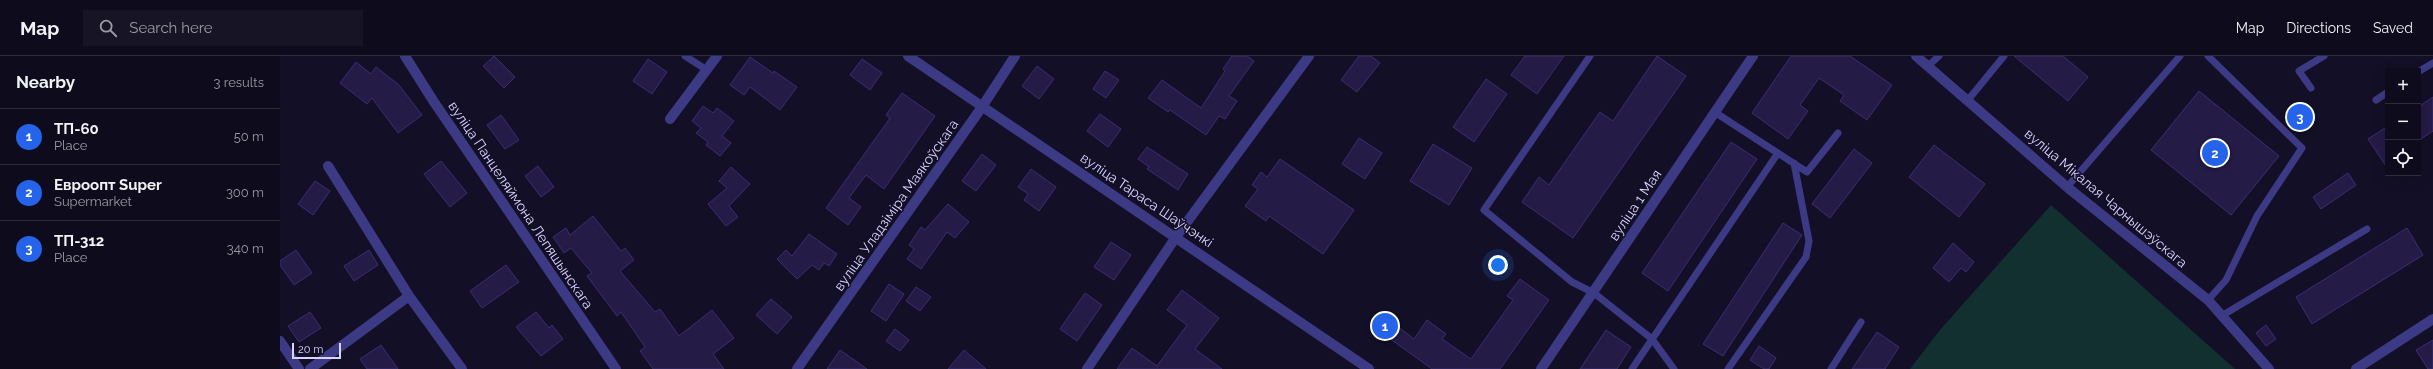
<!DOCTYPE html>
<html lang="en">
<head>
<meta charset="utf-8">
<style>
  body { margin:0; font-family:Raleway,sans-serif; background:#171425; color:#f1f3f6 }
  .controls { position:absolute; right:12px; top:12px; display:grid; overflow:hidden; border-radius:0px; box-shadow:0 4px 16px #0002 }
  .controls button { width:36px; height:36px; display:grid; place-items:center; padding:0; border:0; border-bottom:1px solid #2e2b3b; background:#0e0b1c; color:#f1f3f6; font:20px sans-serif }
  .scale { position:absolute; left:12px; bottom:10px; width:49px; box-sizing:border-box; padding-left:4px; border:2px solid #d9d4ff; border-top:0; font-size:11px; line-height:14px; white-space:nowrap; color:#d9d4ff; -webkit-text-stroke:3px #130f26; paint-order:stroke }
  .you { position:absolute; left:1218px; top:209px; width:14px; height:14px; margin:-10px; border:3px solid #fff; border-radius:50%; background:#1a73e8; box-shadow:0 0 0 6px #1a73e833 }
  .badge { display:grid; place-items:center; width:26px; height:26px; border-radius:50%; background:#2563eb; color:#fff; font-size:13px; font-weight:700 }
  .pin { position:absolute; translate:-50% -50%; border:2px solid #fff; box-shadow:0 1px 4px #0006 }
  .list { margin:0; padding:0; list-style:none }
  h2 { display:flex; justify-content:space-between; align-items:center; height:52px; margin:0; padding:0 16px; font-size:17px }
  h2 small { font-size:13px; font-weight:400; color:#9b9ba3 }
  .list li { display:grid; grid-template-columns:26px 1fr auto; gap:12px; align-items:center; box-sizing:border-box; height:56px; padding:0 16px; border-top:1px solid #2e2b3b }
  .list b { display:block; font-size:15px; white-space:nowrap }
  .list p { margin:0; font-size:13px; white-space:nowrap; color:#9b9ba3 }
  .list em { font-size:13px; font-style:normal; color:#9b9ba3 }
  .icon { flex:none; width:22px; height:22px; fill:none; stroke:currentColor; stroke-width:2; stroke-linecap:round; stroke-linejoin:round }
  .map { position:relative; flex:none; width:2153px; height:313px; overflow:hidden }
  header { display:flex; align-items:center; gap:24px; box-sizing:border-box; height:56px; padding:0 20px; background:#0e0b1c; border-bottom:1px solid #2e2b3b }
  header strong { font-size:19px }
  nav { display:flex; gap:22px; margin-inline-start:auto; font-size:14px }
  .search { width:280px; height:36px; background:#171425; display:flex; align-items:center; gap:10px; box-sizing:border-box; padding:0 14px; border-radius:0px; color:#9b9ba3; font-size:15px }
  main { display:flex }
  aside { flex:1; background:#0e0b1c }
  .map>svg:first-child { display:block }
</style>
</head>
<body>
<header>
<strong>Map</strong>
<div class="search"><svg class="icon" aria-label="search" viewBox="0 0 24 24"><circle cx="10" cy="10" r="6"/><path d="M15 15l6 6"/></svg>Search here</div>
<nav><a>Map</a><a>Directions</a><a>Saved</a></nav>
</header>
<main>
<aside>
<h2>Nearby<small>3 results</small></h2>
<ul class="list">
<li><span class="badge">1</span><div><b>ТП-60</b><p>Place</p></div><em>50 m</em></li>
<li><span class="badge">2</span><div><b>Евроопт Super</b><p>Supermarket</p></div><em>300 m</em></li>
<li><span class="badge">3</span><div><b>ТП-312</b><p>Place</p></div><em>340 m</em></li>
</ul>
</aside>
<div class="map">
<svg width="2153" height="313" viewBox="0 0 2153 313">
  <rect width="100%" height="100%" fill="#130f26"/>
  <path fill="#12302f" d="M1771,149L1955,313H1630L1659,275Z"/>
  <path fill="#241b47" stroke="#3b2d73" d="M214,0L235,21L224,32L203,10Z
    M952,0H967L974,5L949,40L957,45L945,63L939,60L926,79L890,54L888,56L868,42L882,24L921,52L945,15L943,13Z
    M1079,0H1091L1100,7L1077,36L1061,24Z
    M1245,0H1284L1257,38L1231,19Z
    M1377,0L1406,20L1293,182L1242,146L1259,121L1269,129L1320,56L1333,65Z
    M1511,0H1570L1612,29L1587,64L1560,45L1564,39L1539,22L1520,49L1528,55L1508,83L1472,57Z
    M1734,0H1783L1808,21L1788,45Z
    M470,1L493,17L494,15L517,31L500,54L470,31L464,39L450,29Z
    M368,3L387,16L372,38L353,25Z
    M582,3L602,17L590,34L570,19Z
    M76,6L91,18L96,11L119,29L142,59L118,77L92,42L87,48L60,27Z
    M757,10L774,23L759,43L742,30Z
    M825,15L839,24L826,42L813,33Z
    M1206,23L1227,38L1194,86L1173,71Z
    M1919,35L1999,100L1951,159L1871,94Z
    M622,37L655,60L604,133L586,119L569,142L581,151L568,169L546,152L610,62L606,59Z
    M2153,41V75L2138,85V51Z
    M423,50L433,57L437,52L454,65L442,80L451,87L440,100L426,89L428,86L416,77L421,72L412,65Z
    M2015,50L2033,63L2025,73L2007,60Z
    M820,58L841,73L828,91L807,75Z
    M221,59L239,84L225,93L207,69Z
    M2108,70V113L2088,83Z
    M1079,82L1102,97L1085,123L1062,108Z
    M1451,86L1477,103L1388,235L1362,217Z
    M1153,88L1192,112L1169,149L1130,125Z
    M1654,89L1705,128L1679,161L1629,121Z
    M867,91L908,118L898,134L867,113L869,111L858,103Z
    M1574,93L1592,107L1550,162L1532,148Z
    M702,98L716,109L696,135L682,125Z
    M1000,103L1074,154L1043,198L989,160L986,165L965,150L978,133L972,129L981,116L987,121Z
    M161,105L187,137L170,151L144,118Z
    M258,110L274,131L261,141L245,120Z
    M451,111L470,128L449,150L458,161L446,170L428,148L447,132L439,125Z
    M751,113L776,131L759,155L744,144L748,138L738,131Z
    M2068,117L2076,129L2041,153L2033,141Z
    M35,125L50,135L33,159L18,148Z
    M668,148L689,166L675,182L667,176L641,213L627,203L634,193L629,189L641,171L645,174Z
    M313,160L341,195L345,192L354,204L340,215L375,256L380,253L399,280L432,254L454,282L433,298L444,313H373L360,295L365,291L341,256L337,260L307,220L312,217L291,192L284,197L273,181L286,172L290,179Z
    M1503,167L1522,179L1443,300L1423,288Z
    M2127,172L2143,199L2032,268L2016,241Z
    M529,178L557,198L549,210L544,207L539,214L532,209L517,223L497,203L506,194L512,200Z
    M831,186L851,199L834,224L814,211Z
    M1673,187L1694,206L1686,216L1681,212L1669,226L1653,212Z
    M16,194L32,217L14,229L0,209V205Z
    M89,194L98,209L74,225L64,210Z
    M226,209L239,226L202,252L190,235Z
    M1240,223L1269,244L1220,313H1152L1091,269L1100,257L1134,283L1147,264L1166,278L1162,283L1191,303L1233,244L1227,240Z
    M609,228L624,238L606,265L591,255Z
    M636,231L651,241L640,255L626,245Z
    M902,234L939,262L915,293L942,313H837L852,292L877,310L907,269L887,254Z
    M805,237L822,249L797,285L780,273Z
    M491,243L512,261L497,278L476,259Z
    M30,256L41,272L19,286L8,270Z
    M256,256L269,272L272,269L283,283L261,300L236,271Z
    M1986,269L1996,283L1986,290L1976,277Z
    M615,273L629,284L620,295L606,285Z
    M1326,274L1351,291L1337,313H1300Z
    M1597,276L1619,291L1605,313H1572Z
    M2153,284V313H2148L2136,294Z
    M101,289L118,313H87L80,303Z
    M1479,290L1496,302L1489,313H1484L1470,304Z
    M560,294L587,313H547Z
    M684,294L706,313H668Z"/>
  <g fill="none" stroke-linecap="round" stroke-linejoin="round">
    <path stroke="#3d3a85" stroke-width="7" d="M405,0L427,14
      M1310,0L1204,154L1292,226L1314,237L1372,283L1394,313
      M1928,0L2022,92L1977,160L1946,224L1928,244
      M1648,10L1659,0
      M2138,16L2153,7
      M2031,32L2019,15L2044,0
      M1688,44L1724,0
      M2096,44L2108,36
      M1436,57L1527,116L1558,77
      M1787,131L1900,0
      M1943,259L2087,173
      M1352,313L1498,97
      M1448,313L1526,201L1529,185L1514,107
      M1551,313L1581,266"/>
    <path stroke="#3d3a85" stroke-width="10" d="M390,63L437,0
      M48,110L129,240L182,313
      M0,285L19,313
      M30,313L129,240
      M517,313L702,51L735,0
      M807,313L896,181L1029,0
      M2076,313L2153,263"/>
    <path stroke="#3d3a85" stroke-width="10" d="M125,0L154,46L336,313
      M628,0L1089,313
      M1636,0L1787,131L1928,244L1989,313
      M1261,313L1473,0"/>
  </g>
  <g text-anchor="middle" stroke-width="3" stroke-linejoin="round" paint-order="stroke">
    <g font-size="14" fill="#d9d4ff" stroke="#130f26">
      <text transform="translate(1826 142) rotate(40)" y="5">вуліца Мікалая Чарнышэўскага</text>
      <text transform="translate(867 144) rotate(34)" y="5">вуліца Тараса Шаўчэнкі</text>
      <text transform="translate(241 149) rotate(56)" y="5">вуліца Панцеляймона Лепяшынскага</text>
      <text transform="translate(616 149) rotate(-55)" y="5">вуліца Уладзіміра Маякоўскага</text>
      <text transform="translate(1355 149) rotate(-56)" y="5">вуліца 1 Мая</text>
    </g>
  </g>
</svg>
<div class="controls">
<button>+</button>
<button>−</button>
<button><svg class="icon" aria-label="locate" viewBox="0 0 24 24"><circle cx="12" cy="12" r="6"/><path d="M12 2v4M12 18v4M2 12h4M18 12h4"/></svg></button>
</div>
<div class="scale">20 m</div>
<div class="you"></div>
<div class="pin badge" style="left:1105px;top:270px">1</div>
<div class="pin badge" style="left:1935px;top:97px">2</div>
<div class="pin badge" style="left:2020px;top:61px">3</div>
</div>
</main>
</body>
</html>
